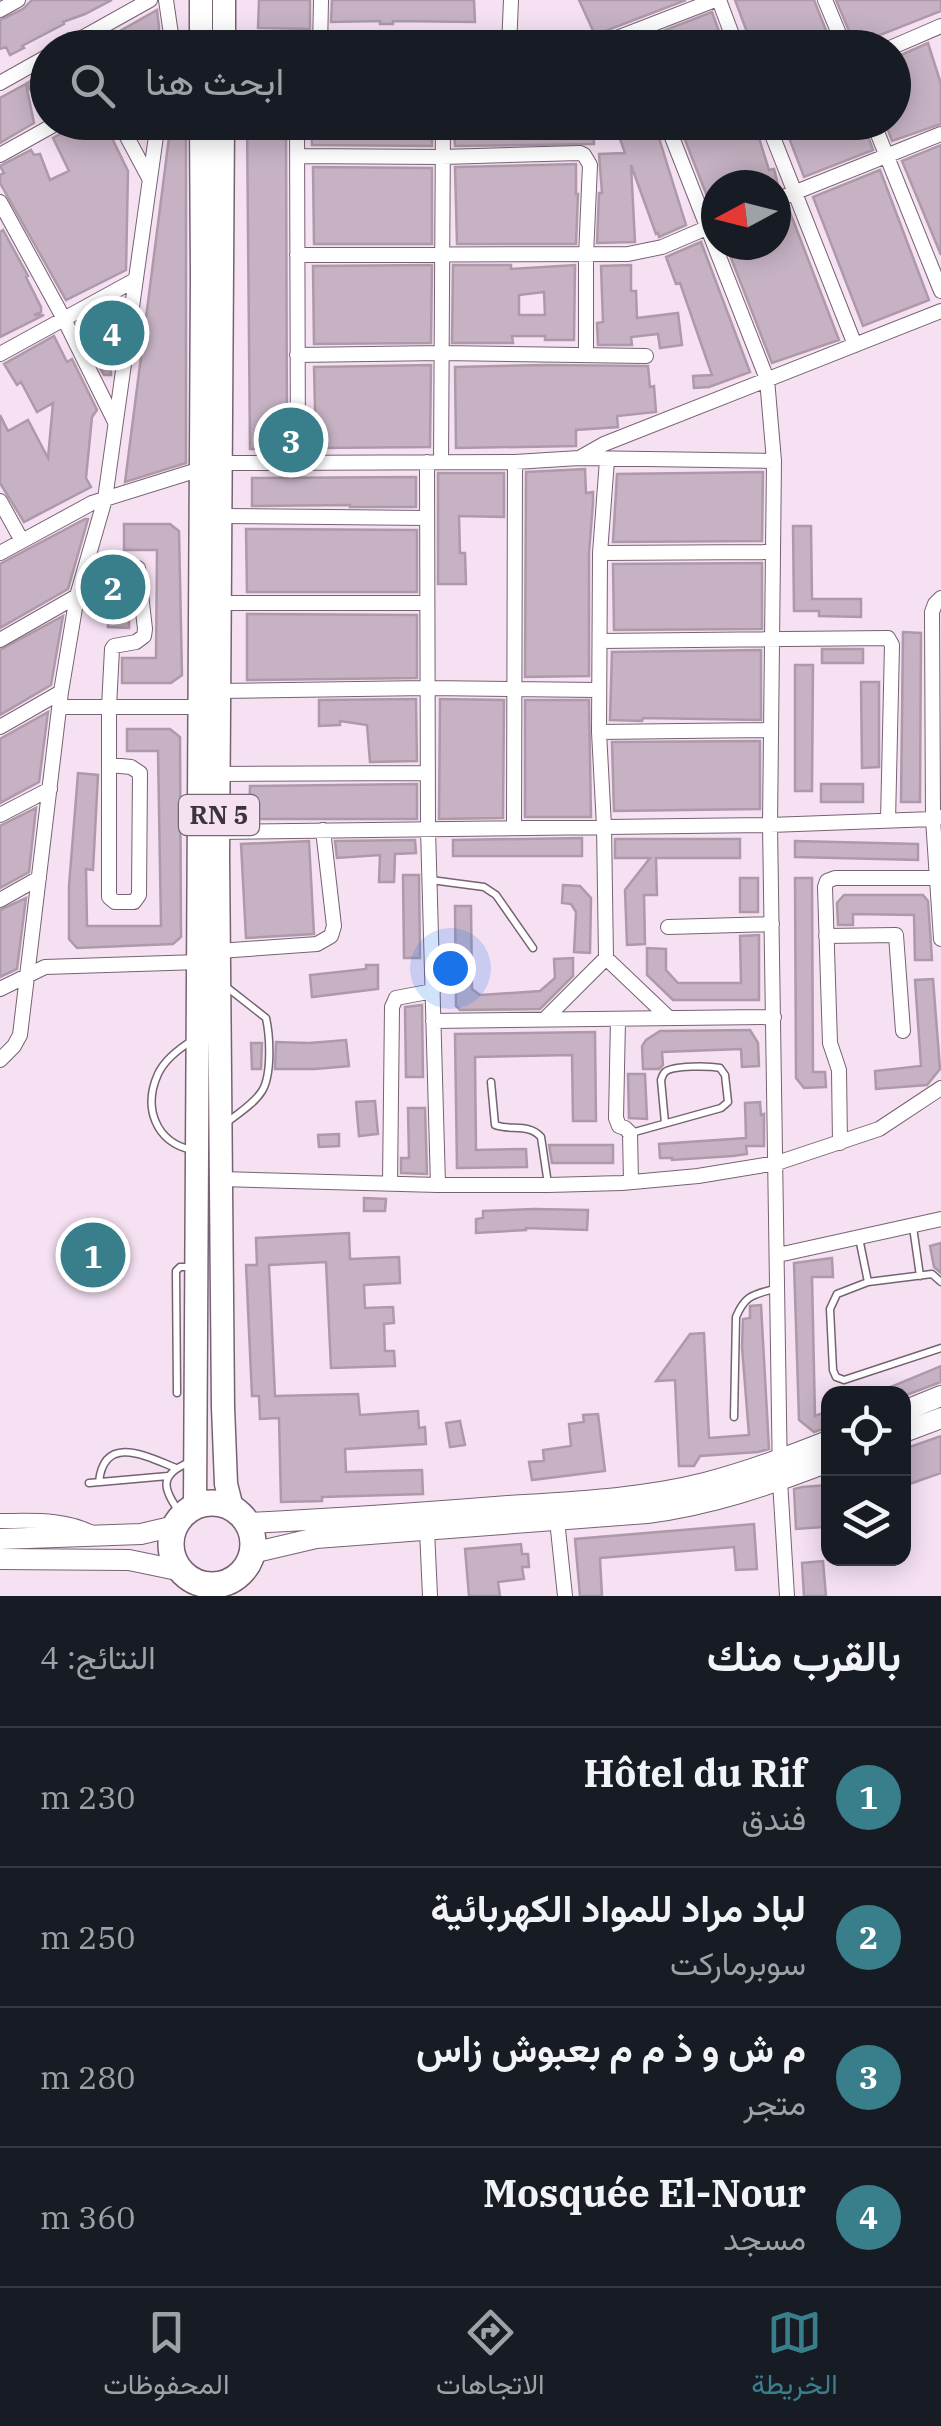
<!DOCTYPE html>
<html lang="ar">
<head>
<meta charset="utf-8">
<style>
  body { margin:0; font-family:"IBM Plex Serif",Vazirmatn,serif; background:#20242c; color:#f1f3f6; direction:rtl }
  .controls { position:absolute; right:30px; bottom:30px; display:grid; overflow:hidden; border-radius:20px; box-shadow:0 5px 25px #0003 }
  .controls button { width:90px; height:90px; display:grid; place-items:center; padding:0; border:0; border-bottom:2px solid #363941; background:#171b24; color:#f1f3f6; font:50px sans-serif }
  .compass { position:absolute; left:701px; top:170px; width:90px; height:90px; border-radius:50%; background:#171b24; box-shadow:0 5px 25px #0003; rotate:263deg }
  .you { position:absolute; left:450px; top:968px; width:35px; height:35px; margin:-25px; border:8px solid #fff; border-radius:50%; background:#1a73e8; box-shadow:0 0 0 15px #1a73e833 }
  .badge { display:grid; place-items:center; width:65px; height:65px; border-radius:50%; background:#397e8b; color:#fff; font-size:32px; font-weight:700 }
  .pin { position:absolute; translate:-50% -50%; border:5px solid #fff; box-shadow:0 2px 10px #0006 }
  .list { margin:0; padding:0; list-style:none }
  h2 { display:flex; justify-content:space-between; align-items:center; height:130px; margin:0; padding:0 40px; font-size:42px }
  h2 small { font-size:32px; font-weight:400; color:#9ea1a6 }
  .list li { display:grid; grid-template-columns:65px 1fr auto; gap:30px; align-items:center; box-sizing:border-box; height:140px; padding:0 40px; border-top:2px solid #363941 }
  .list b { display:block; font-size:38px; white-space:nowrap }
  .list p { margin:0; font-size:32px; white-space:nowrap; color:#9ea1a6 }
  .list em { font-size:32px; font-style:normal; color:#9ea1a6 }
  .icon { flex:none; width:55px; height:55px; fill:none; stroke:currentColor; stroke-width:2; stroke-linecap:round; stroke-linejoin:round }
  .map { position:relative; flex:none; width:941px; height:1596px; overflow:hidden; direction:ltr }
  .search { position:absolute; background:#171b24; box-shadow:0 5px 25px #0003; left:30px; right:30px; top:30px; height:110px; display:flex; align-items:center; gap:25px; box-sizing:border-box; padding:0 35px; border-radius:55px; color:#9ea1a6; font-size:38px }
  .sheet { height:690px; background:#171b24 }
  nav { display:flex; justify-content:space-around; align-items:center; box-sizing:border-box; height:140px; border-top:2px solid #363941; background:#171b24; font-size:28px; color:#9ea1a6 }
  nav a { display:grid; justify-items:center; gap:5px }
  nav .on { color:#397e8b }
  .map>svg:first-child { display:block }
</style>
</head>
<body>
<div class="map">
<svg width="941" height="1596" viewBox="0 0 941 1596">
  <rect width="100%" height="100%" fill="#f6e1f3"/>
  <path fill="#c6b2c3" stroke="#ad99aa" stroke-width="2.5" fill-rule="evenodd" d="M32,0H112L85,14L63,22L64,24L22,46L24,48L10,55L6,47L0,49V20L23,9Z
    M259,0H310V29L258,28Z
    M332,0H474L475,22L393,21V24H380V21L331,22Z
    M579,0H686L595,35Z
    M735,0H814L833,48H753Z
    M836,0H941V11L855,45Z
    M157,10L159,27L158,48H90Z
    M712,12L725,48H699L696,39L671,48H647L645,38Z
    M928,43L941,84V124L892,141L885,122H894V58Z
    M48,72V116L44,118L27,83Z
    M26,84L34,123L0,143V98Z
    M70,122H104L128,171L126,270L66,300L0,183V175L4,173L0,166L31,150L34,155L40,154L50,180L69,171L53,138L65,131Z
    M171,122H186V463L125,482Z
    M247,122H286L287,449H250Z
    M311,122H432V146L312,145Z
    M454,122H593L594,144L455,146Z
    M614,122H654L686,225L659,237L658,233L656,234L631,165L635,242L597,243L599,193H602L599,154L625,153Z
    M678,122H754L769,170L774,169L778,185H716V214H714Z
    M783,122H863L873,150L804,177Z
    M941,145V255L902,161Z
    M576,164V194H578L576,244H457L455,167Z
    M313,167L432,168V244H314Z
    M880,170L929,300L863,326L813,197Z
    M788,207L839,340L772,363L726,245H776V210Z
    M3,230L28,276L26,277L41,307V312L34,315H44L0,337V232Z
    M701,242L750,372L709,387L694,388L693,376L712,375L680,283L676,284L666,257Z
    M432,265L431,343L314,344L313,266Z
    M453,265H511V269L575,265L574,340H545V336H512L513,343H452ZM544,292L545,315H519V295Z
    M631,265V291H636L637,318L678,313L682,345L660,348L658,334L631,337L632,345H598L597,323L603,322L601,266Z
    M107,309L111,375H104L94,356V340H88L86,319Z
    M54,336L67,362L72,359L97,410L92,417L86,478L91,487L24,522L0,483V415L8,431L28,420L48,458L53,403L37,412L21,382L17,385L4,364Z
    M431,365L430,447L316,448L314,367Z
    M545,365L648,366L650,387L654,386L656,412L617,416L618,427L576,430V446L456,448L455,367Z
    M585,469L586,493L593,492V503L589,553V676L525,677L526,472Z
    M763,472L762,541L613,542L617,474Z
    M438,473H504V517L459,516L460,553H465L466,584H438Z
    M416,477V507H350V505L252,506V478Z
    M85,519H88L68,589L0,628V564Z
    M124,524H170L179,531L182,675L171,683H122V658H156L157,550H124Z
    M793,526H811L812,599H861V617L819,616V611H794Z
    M246,529L417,530V592H247Z
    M762,563V629L614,630L613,564Z
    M109,579H129V628L108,627Z
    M247,614L417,615V678L247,680Z
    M63,616L51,685L0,715V650Z
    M903,632L921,633L920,802H901Z
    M822,649H863V663H822Z
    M761,650V720L643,718L642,721L610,720L612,652Z
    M795,665H813L812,791H795Z
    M861,682H879V767L862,768Z
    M416,699L417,761L370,762L367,725L340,721V725L319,726V700Z
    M440,699L504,700L503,818L439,819Z
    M525,700H589L591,817H525Z
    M48,712L39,782L0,803V739Z
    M127,729H170L180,737L181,937L173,944L77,948L69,939V886L78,773L98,775L93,870L86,869L87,926H161L158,751H127Z
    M760,741V809L614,811L612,742Z
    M417,784V819H249L250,786Z
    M821,784H863V802H821Z
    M36,808L29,872L0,888V826Z
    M582,838V856H453V840Z
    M615,839H740V858H656L657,895H644L645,944L627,945L625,890L650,858H615Z
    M415,840L416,853L395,854L394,882H379L380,855L337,858L335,841Z
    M309,841L314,934L246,938L241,844Z
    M795,841L918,844V860L795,857Z
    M403,875H419L420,958H404Z
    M740,878H758V912H740Z
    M795,878H812L813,1072H825L826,1087L804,1088L796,1078Z
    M563,885L580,886L591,898L590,953L574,952L576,912L571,904L562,903Z
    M844,895H923L928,901L932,960H915L914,915L853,914V925H838L837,903Z
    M26,898L17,969L0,977V910Z
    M455,906H471L472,989L480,995L540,991L555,978L554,959L573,958V976L540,1009L460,1010L456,1006Z
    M759,935V1000H673L647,975V948L666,949V970L678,983H741L740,936Z
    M366,965H378V989L312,997L310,975L366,969Z
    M933,979L940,1069L927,1085L876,1089L875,1071L921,1066L915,980Z
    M422,1005L423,1077H406L405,1007Z
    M750,1030L758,1043L759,1066L742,1067L741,1049L662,1052L663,1065L659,1069H643L642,1046L646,1040L660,1031Z
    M595,1032L596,1121H573L572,1055L475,1057L476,1150L526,1149L527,1167L457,1168L455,1034Z
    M346,1040L349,1066L315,1069H275L276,1042L309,1043Z
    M251,1043H262L261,1069H252Z
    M628,1074H645L647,1119L629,1118Z
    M375,1101L378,1134L359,1136L356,1102Z
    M760,1102L761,1115L764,1114V1146H746L747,1154L733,1156L672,1160V1158H660L659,1144L746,1138L745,1103Z
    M408,1108H425L427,1174L401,1173V1158H409Z
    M339,1134V1146L319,1147L318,1135Z
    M549,1145H613V1163H552Z
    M364,1198L386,1199L385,1211H364Z
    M534,1209L588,1210L587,1230L526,1228V1230L476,1233V1219L483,1218V1211Z
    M349,1233L350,1259L399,1257L400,1283L364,1285L365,1308L393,1307L394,1323L384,1324L385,1351H394L395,1366L331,1368L326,1262L269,1265L275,1396L358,1394L360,1415L418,1411L419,1428L425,1427L426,1444L345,1449L346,1472L422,1470L423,1494L322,1497V1501L281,1502L279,1418L260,1419L259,1396H252L246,1265H257L256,1238Z
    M941,1243V1273L934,1267L930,1246Z
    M832,1258L833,1277H812L815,1416L828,1411V1427L814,1432L799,1420L794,1263Z
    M761,1305L769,1449L758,1452L700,1456L694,1466H679L675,1380L656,1381L690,1334L704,1333L709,1438L749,1435L742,1347L743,1319L750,1318V1306Z
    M941,1366V1382L904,1396V1394H874Z
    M598,1414L605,1471L532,1480L529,1462L544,1461L543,1450L571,1446L569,1424L584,1422L583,1415Z
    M460,1421L465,1445L450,1447L446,1423Z
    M941,1436V1473L904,1486V1449Z
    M827,1485L828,1516H822L823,1527L796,1529L794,1489L802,1487Z
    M754,1524L757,1569L736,1570L734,1547L600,1558L602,1596H580L575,1539Z
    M521,1544L522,1554H528L529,1567H522L524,1579L498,1582L500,1596H469L465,1549Z
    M823,1561L826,1596H804L802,1563Z"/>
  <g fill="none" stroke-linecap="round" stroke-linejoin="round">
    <defs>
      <path id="lane" d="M431,880L484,887L496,895L533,948
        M224,985L266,1018C270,1036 272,1075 262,1091C254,1104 237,1114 225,1124
        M491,1082L495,1125C511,1131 529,1123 541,1137L548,1184
        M631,1133L721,1108L728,1102L725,1075L720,1068C710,1066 673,1065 665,1072C663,1074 662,1077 661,1080L665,1123
        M192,1150C155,1142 143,1107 158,1074C165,1059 180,1048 193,1040
        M913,1227L920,1276
        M859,1238L868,1282
        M941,1282L932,1274L868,1282L837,1294L830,1309L833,1370L836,1377L844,1380L941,1348
        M177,1393L176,1271L180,1267H191
        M734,1417L736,1317C746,1293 755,1295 777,1288
        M99,1482C104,1433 148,1457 176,1468
        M89,1483L168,1476
        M182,1516C165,1491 155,1476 190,1462"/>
      <path id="street" d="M166,0L173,48
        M719,0L737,48
        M825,0L845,48
        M0,10L18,0
        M632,33L637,48
        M64,48L150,0
        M320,48L321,0
        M509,48L511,0
        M591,48L715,0
        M890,48L941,26
        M0,83L48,56
        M119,122L149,178
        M297,122L298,463
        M666,122L767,379L774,461L770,825L780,1481L787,1596
        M767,122L855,345
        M873,122L941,291
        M0,155L59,122
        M297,156L442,157L580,153L584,155L590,165L586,256V355
        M776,200L941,134
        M0,202L64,319L115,422
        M297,255L628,254L662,247L716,224
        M0,354L135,280
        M297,355L442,353L646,356
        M581,457L604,444L941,311
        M427,462L428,829L438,1185
        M441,462L443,122
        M221,463L515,462L579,458L774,461
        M0,501L22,541
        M221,516L427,518
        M0,553L92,503L201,469
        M600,553L773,552
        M941,598L935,604L932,612L933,819L941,939
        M220,603H427
        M0,640L77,596
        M600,641L888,638L892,645L888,821
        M219,691L427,688L599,690
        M60,707H200
        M0,727L61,692
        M599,732L771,730
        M110,765L131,767L140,773L139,895L134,902H115L109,897V707L112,649L114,646L136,642L144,636L145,629L138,568
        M219,774L428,773
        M0,815L50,789
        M514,828L515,462
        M218,832L770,825L933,819L941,817
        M0,900L39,878
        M668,927L772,924
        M826,936L896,935L903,1031
        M219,951L317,944L331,936L334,926L323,830
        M606,958L604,826L599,732L600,553L607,460
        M0,989L45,967L199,962
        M618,1019L616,1118L619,1126L625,1128L630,1133L631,1182
        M544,1020L606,958L669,1018
        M433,1021L774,1017
        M0,1060L14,1046L20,1035L61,692L77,596L105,499L158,122
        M840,1143L839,1070L830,1043L825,887L827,881L835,878H941
        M221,1179L438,1185H548L622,1183L698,1176L777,1163L879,1129L941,1088
        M390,1184L392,1007L396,998L433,991
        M778,1255L941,1219
        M557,1520L565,1596
        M0,1521C32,1521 65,1518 94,1534
        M427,1530L430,1596"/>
      <path id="secondary" d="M904,1411L941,1396
        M904,1432L941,1418
        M248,1523C334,1519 421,1513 508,1506C573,1502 642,1499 705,1483C747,1472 788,1457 828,1441
        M0,1539L141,1534L175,1526
        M252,1553L316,1538L647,1513C710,1505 769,1485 828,1462
        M0,1559L129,1560L182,1571"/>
      <path id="primary" d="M201,48V0
        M224,48V0
        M223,122L218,856L223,1407L226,1484L232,1508
        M195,1506L202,277L201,122"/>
      <path id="highway" d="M171 1544a41 41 0 1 1 82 0a41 41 0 1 1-82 0Z"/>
    </defs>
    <use href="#lane" stroke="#756373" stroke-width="9"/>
    <use href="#street" stroke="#756373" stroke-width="16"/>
    <use href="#secondary" stroke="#756373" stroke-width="22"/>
    <use href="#primary" stroke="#756373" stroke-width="25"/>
    <use href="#highway" stroke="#756373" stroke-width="28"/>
    <use href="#lane" stroke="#fff" stroke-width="6"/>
    <use href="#street" stroke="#fff" stroke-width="14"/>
    <use href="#secondary" stroke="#fff" stroke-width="20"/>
    <use href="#primary" stroke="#fff" stroke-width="22"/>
    <use href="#highway" stroke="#fff" stroke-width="25"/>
  </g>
  <g text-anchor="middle" stroke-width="8" stroke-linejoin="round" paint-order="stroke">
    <rect fill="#f6e1f3" stroke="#746872" stroke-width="2.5" x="179" y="795" width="80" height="40" rx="8"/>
    <g font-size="25" font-weight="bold" fill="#3c343b">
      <text x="219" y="824">RN 5</text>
    </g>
  </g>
</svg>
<div class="controls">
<button><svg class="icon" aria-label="locate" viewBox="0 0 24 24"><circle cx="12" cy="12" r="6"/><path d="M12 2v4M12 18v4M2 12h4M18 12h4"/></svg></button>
<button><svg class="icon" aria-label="layers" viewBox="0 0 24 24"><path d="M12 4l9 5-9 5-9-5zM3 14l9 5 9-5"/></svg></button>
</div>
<svg class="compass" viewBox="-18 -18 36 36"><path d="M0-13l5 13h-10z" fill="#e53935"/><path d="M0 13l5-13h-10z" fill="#9ea1a6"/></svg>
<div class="you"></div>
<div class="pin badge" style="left:93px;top:1255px">1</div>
<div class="pin badge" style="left:113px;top:587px">2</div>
<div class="pin badge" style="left:291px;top:440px">3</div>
<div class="pin badge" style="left:112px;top:333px">4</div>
<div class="search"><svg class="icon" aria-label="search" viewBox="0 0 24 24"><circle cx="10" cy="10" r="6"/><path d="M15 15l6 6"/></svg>ابحث هنا</div>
</div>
<section class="sheet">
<h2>بالقرب منك<small>النتائج: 4</small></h2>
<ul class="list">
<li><span class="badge">1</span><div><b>Hôtel du Rif</b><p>فندق</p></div><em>230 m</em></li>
<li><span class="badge">2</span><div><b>لباد مراد للمواد الكهربائية</b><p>سوبرماركت</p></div><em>250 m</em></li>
<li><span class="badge">3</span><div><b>م ش و ذ م م بعبوش زاس</b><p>متجر</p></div><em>280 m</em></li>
<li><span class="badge">4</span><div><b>Mosquée El-Nour</b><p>مسجد</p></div><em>360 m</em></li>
</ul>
</section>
<nav>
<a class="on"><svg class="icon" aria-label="map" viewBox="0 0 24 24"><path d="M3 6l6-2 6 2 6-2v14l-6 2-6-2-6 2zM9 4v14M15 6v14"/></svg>الخريطة</a>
<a><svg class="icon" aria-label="directions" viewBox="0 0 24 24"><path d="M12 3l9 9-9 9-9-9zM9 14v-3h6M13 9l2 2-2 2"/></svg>الاتجاهات</a>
<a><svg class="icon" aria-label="saved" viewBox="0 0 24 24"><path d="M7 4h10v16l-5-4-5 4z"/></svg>المحفوظات</a>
</nav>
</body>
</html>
